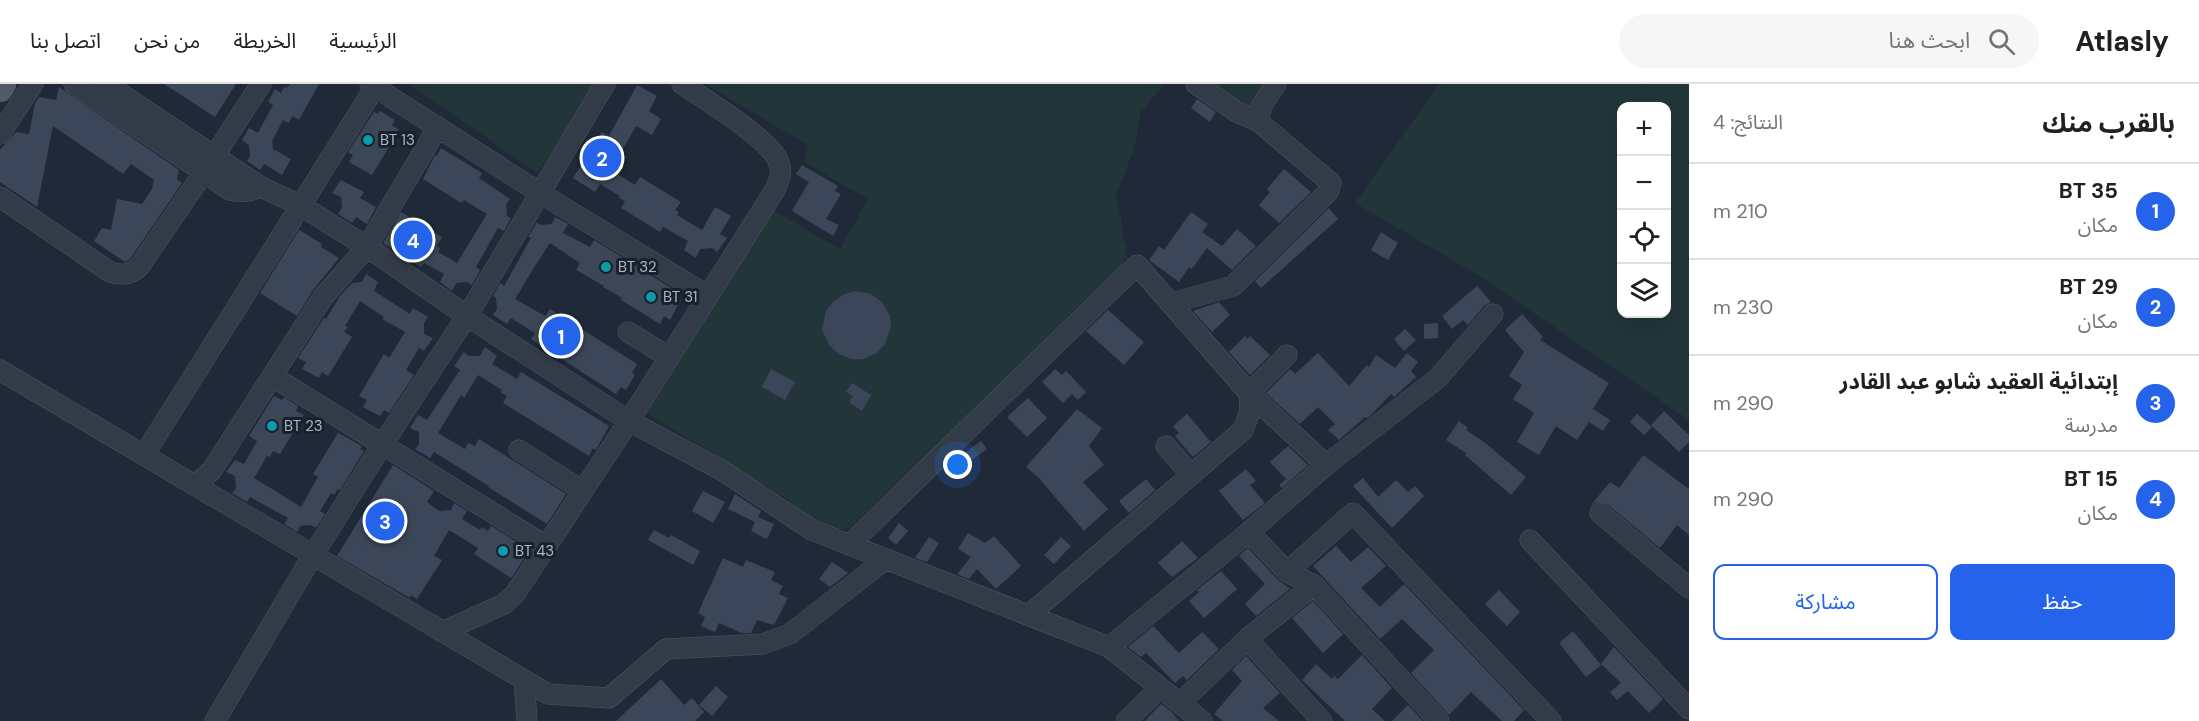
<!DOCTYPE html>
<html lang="ar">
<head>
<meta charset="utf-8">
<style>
  body { margin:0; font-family:"DM Sans","Noto Sans Arabic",sans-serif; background:#f6f6f6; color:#202124; direction:rtl }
  .controls { position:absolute; right:18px; top:18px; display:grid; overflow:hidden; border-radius:12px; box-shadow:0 6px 24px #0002 }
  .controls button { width:54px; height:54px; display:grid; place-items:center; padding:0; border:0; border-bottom:2px solid #e0e0e0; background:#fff; color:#202124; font:30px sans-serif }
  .you { position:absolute; left:958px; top:381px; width:21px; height:21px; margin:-15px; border:4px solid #fff; border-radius:50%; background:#1a73e8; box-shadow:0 0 0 9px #1a73e833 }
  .badge { display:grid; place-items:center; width:39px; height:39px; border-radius:50%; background:#2563eb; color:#fff; font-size:20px; font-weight:700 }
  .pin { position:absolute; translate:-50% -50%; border:3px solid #fff; box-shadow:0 2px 6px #0006 }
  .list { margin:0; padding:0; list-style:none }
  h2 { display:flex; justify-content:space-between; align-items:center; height:78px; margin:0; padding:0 24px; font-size:26px }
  h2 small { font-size:20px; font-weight:400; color:#757577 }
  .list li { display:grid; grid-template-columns:39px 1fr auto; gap:18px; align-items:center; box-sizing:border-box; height:96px; padding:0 24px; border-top:2px solid #e0e0e0 }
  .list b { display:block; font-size:22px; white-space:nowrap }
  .list p { margin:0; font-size:20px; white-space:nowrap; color:#757577 }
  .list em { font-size:20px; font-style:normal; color:#757577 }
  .actions { display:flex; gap:12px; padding:18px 24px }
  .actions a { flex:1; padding:14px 0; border:2px solid #2563eb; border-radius:12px; text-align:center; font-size:21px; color:#2563eb }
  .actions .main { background:#2563eb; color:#fff }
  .icon { flex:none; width:33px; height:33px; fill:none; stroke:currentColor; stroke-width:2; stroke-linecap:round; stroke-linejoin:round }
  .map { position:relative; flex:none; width:1689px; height:637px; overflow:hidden; direction:ltr }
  header { display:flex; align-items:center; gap:36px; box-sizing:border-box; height:84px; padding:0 30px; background:#fff; border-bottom:2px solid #e0e0e0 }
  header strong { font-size:28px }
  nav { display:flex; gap:33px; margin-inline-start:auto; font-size:21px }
  .search { width:420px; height:54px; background:#f6f6f6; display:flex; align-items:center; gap:15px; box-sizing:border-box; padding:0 21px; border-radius:33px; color:#757577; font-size:22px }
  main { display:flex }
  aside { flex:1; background:#fff }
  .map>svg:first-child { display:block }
</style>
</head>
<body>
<header>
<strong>Atlasly</strong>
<div class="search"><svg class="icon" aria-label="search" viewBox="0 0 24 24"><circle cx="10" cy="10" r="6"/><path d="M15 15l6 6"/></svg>ابحث هنا</div>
<nav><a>الرئيسية</a><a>الخريطة</a><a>من نحن</a><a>اتصل بنا</a></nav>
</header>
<main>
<aside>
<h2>بالقرب منك<small>النتائج: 4</small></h2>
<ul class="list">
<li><span class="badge">1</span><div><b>BT 35</b><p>مكان</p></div><em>210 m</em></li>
<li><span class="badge">2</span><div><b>BT 29</b><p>مكان</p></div><em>230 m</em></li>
<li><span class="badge">3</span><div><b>إبتدائية العقيد شابو عبد القادر</b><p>مدرسة</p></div><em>290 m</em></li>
<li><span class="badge">4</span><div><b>BT 15</b><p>مكان</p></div><em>290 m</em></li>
</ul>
<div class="actions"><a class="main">حفظ</a><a>مشاركة</a></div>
</aside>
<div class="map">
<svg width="1689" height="637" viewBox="0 0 1689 637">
  <rect width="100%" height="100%" fill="#202938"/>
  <path fill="#223539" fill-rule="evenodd" d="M409,0H597L572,39L537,89Z
    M705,0H1164L1141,28L1134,65L1116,112L1121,135L1123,154L1127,165L1122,185L1108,201L850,444L828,448L811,437L790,417L647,329L773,126L840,165L868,115L804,78L808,61Z
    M1205,0H1271L1257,21L1249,25Z
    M1439,0H1689V336L1483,194L1355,119ZM1622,22H1666V230H1622Z"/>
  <path fill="#3b4758" d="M164,0H236L215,33Z
    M290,0H319L299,36L292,32L289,39L283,36L272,57L273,65L291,75L282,91L264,80L260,86L247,77L250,72L249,61L242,56L249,44L258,49L273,21L268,18L275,5L281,9L284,3L287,4Z
    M637,1L657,12L649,27L661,35L652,51L636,42L611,86L635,101L640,93L681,118L675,126L679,128L677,131L702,146L715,123L731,132L720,150L727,154L717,168L712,164L700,165L696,174L684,166L688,157L663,143L660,148L621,124L625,117L619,114L620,112L600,100L595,108L573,94L602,48L609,52Z
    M59,3L179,86L177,96L182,99L130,175L125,178L94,157L102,144L111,146L117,115L142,120L152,105L154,96L131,80L123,90L53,42L37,123L0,98V66L16,48L29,50L35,19L39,13L56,16Z
    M1197,15L1216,28L1210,38L1191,24Z
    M380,27L395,36L392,41L399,46L372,91L349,78L353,71L348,68L374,28L378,30Z
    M441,64L482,89L479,94L510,115L506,120L507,132L511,134L504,147L498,144L476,183L480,186L472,201L467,198L456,199L452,207L440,198L444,190L424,179L421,183L383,159L401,128L442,153L437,162L440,164L438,168L457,179L471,156L487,130L464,116L461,119L423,95L435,71L437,72Z
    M802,81L838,102L835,107L841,110L826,135L839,141L833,152L792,127L809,98L796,90Z
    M1284,85L1311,108L1279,139L1259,121L1270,108L1267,105Z
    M341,96L364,108L360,114L376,123L367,140L356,133L352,139L338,130L342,124L341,113L332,109Z
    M1329,124L1338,135L1261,204L1255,197Z
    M1191,128L1208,140L1202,148L1222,162L1237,145L1256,162L1232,186L1207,164L1192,185L1189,183L1179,198L1149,176L1159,162L1164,166Z
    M555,133L568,140L563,149L590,163L594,156L681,210L675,219L678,221L670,236L664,232L660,240L621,216L622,214L603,203L604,202L576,186L580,179L550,159L535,182L515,215L545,232L550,225L637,280L632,289L635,291L626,306L621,303L616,310L531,255L535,249L511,234L507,240L493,231L497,225L496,214L493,212L500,199L504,202L531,154L528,153L537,138L540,141L552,140Z
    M299,146L322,160L321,163L339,174L313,206L297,232L260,209Z
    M1381,148L1398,159L1388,176L1371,166Z
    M366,190L378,198L374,207L410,230L413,224L428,233L424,239V250L433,254L424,267L419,264L406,286L414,291L389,329L384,326L380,332L363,323L367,316L359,312L384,270L389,274L405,248L382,235L384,233L360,217L345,242L348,243L344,248L352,253L328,292L322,288L319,294L302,285L306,278L298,274L324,234L326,235L340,212L352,199L362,198Z
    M1477,202L1491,218L1484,222L1468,241L1463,236L1452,245L1442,232Z
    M856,207L871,210L881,217L890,232L891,243L885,260L877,269L863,275H851L839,270L830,262L822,246L826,227L833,218L844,210Z
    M1219,218L1230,231L1212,248L1193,227Z
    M1108,226L1144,258L1124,281L1086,247Z
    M1522,230L1543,253L1540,256L1609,299L1593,325L1610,336L1603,347L1589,338L1577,356L1556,342L1539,371L1517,358L1534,329L1513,315L1522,301L1509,292L1524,268L1505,246Z
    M1438,239V254L1424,255V240Z
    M1405,245L1416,256L1404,267L1394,255Z
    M1245,252L1247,255L1250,252L1270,271L1250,291L1229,268Z
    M485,263L497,272L492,280L517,295L521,288L609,342L596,366L593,364L589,372L503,319L507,312L500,308L502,306L478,291L464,314L461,311L438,349L465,365L468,359L475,362L479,355L566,410L547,440L488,403L489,402L434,368L430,374L415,365L419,360V348L410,344L418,331L427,336L460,286L454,282L464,268L469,272H480Z
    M1318,269L1349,302L1367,281L1369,283L1376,271L1395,284L1407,269L1418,278L1411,287L1416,293L1394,313L1391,310L1370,332L1367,334L1365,333L1339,356L1328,346L1335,340L1318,323L1300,340L1266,309L1290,285L1295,290Z
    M771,285L795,298L785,316L762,303Z
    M1055,285L1062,291L1066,287L1086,308L1078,316L1072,310L1063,319L1042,298Z
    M852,299L871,311L862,327L849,318L853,312L846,308Z
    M274,312L282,316L284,313L298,322L296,327L304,331L280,370L273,367L270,373L267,372L254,394L277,408L301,423L318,393L313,390L338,349L362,362L360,365L364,367L340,406L338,405L334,411L331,409L320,427L325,430L316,444L311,441L300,442L297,448L284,440L288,434L250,413L247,418L232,409L236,404L235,392L226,388L235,376L244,380L257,357L249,352Z
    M1028,314L1047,334L1027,353L1007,333Z
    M1077,325L1102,344L1089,362L1104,381L1083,398L1108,425L1084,447L1039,394L1026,383Z
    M1664,327L1689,351V358L1679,368L1651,341Z
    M1187,330L1211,358L1193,373L1175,352L1179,349L1173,342Z
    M1637,330L1652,343L1644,351L1630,338Z
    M1459,337L1468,344L1466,346L1484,358L1526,393L1511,411L1465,371L1466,369L1446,356Z
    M981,357L987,365L972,376L966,368Z
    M1288,362L1308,381L1282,404L1279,401L1286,395L1270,378Z
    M1643,371L1689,405V451L1677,441L1660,464L1607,420L1596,418L1591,421L1610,398L1619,404Z
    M393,381L434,407L427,418L439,427L451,426L454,419L467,427L462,435L480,446L481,443L488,447L491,442L530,466L511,494L474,470L478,464L449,446L434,472L442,476L417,515L411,511L410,514L337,472Z
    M1246,385L1256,397L1250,401L1265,419L1243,436L1219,407Z
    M1363,394L1378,413L1396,396L1408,408L1415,402L1424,412L1392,444L1353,402Z
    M1146,395L1155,406L1129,429L1119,417Z
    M703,407L725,418L713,439L692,427Z
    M735,410L761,427L758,433L774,440L767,455L751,447L755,438L728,425Z
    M899,439L908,447L896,461L888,454Z
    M654,446L669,454L671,451L700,467L693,481L648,456Z
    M968,449L985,459L994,452L1021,482L996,505L977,485L969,495L957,490L971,473L958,465Z
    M929,453L939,459L927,478L915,474Z
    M1061,453L1071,462L1054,480L1044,471Z
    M1182,457L1198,474L1172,493L1158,479Z
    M1336,462L1351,478L1368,463L1386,482L1361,504L1380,523L1404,500L1524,626L1514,637H1502L1471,608L1449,631L1411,589L1434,566L1402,535L1380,555L1313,482Z
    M1248,464L1278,496L1290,505L1256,532L1245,520L1265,500L1239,472Z
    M723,474L743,483L746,476L775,488L771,496L783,502L779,510L788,514L774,541L757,536L751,549H742L719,539L715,548L701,542L705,533L698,529Z
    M832,478L848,489L830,503L819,495Z
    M1221,487L1237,505L1204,534L1189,517L1199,508L1197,506Z
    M1499,506L1520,528L1507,542L1485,520Z
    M1313,517L1343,550L1323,569L1292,534Z
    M1153,542L1179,569L1202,548L1219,565L1187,596L1183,592L1175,599L1146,569L1141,573L1128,563Z
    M1573,547L1601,581L1586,593L1559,559Z
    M1614,563L1663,615L1649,629L1628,607L1617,616L1610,608L1621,599L1601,580Z
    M1362,571L1392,604L1372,625L1385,637H1345L1302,596L1316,580L1332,595L1334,592L1338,595Z
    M1246,572L1280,609L1263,624L1279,637H1223L1214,630L1242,597L1232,586Z
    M661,595L684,621L692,614L704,628L695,637H616Z
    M716,602L728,613L712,632L699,621Z
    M1161,620L1171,627L1179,637H1145Z
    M1408,621L1423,637H1392Z"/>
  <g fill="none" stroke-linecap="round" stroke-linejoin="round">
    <defs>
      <path id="minor" d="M74,0L230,106C242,109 250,107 261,103
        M106,0L261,103L300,121L367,163L467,232L629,337L723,387L812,446L1109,563L1202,637
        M370,0L540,109L708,212
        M1196,0L1237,28L1258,37L1262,21L1276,0
        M0,50L33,0
        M0,113L110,188C123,192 129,191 139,183L204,88L261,0
        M1172,219L1233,202L1328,108L1331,99L1258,37
        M628,248L669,273
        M0,286L548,610L609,614L666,565L763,560L790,550L886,475
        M272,292L546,462
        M519,366L583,407
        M144,371L377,0
        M1191,391L1243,346L1250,328L1249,309L1287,271
        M196,401L212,386L323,213L367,163L438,43
        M1600,429L1689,504
        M1249,448L1326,381
        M1530,456L1689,625
        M849,461L1137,181L1249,309L1326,381L1438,294L1493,230
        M1287,488L1353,429L1551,637
        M1314,501L1247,555L1322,637
        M1029,531L1191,391L1166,362
        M442,548L504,520L515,510L629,337L775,106C779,96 783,89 779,79C772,56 704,15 682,0
        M1109,563L1249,448L1287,488L1314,501L1439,637
        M524,596L527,637
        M1180,619L1247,555
        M215,637L313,471L382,361L467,232L605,0
        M1126,637L1160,604"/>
      <path id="major" d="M0,5L3,0"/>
    </defs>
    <use href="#minor" stroke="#4e5663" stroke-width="21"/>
    <use href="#major" stroke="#3d4452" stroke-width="27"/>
    <use href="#minor" stroke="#333b48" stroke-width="20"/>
    <use href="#major" stroke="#515a69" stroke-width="26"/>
  </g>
  <g fill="#0f9aa8" stroke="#19202d" stroke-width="2">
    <circle cx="368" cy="56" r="6"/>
    <circle cx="606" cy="183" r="6"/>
    <circle cx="651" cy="213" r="6"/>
    <circle cx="272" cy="342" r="6"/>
    <circle cx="503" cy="467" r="6"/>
  </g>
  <g text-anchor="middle" stroke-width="6" stroke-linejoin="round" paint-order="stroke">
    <g font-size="15" fill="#adb6c5" stroke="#19202d" text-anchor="start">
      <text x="380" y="61">BT 13</text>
      <text x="618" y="188">BT 32</text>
      <text x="663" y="218">BT 31</text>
      <text x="284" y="347">BT 23</text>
      <text x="515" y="472">BT 43</text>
    </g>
  </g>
</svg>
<div class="controls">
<button>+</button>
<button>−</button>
<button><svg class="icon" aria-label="locate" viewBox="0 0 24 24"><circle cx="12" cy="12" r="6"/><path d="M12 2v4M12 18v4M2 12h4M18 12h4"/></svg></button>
<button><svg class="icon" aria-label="layers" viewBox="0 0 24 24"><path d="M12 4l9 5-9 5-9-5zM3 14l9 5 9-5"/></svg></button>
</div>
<div class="you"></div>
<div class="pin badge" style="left:561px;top:252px">1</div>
<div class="pin badge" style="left:602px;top:74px">2</div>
<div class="pin badge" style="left:385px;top:437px">3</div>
<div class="pin badge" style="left:413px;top:156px">4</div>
</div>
</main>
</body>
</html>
